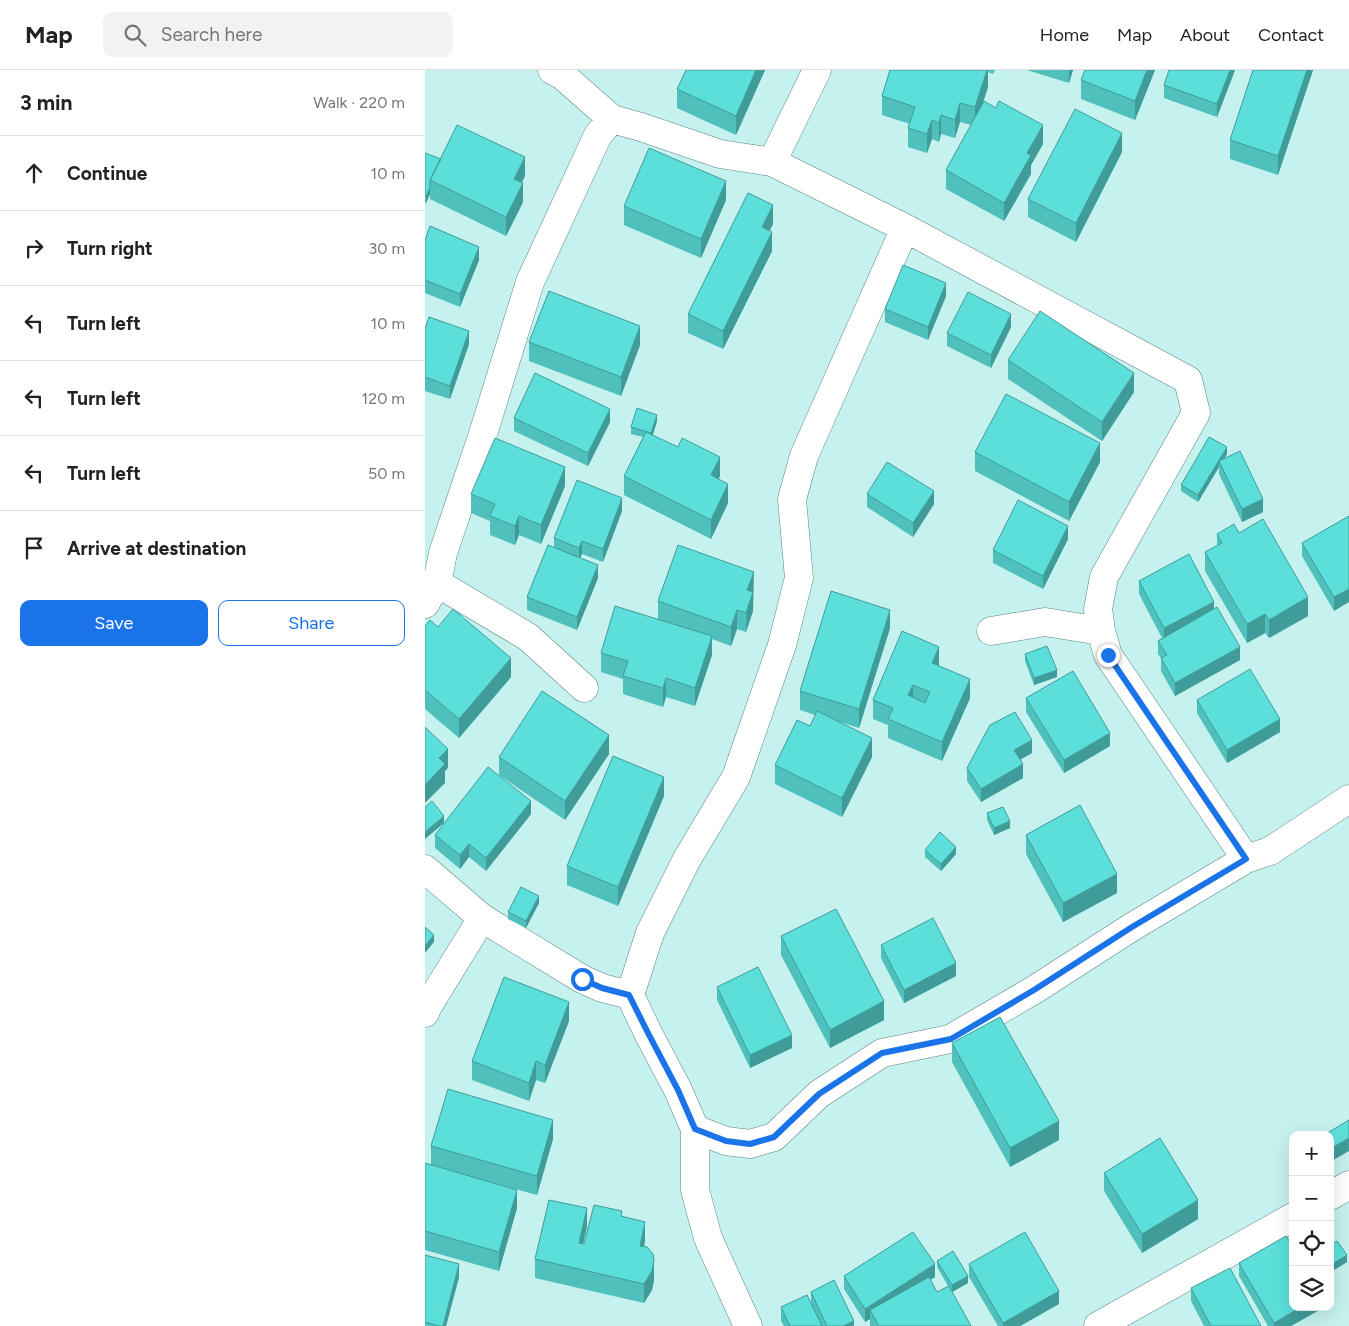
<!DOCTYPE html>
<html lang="en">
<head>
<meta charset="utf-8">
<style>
  body { margin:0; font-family:Figtree,sans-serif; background:#f2f2f2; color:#222 }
  .controls { position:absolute; right:15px; bottom:15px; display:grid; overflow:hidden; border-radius:10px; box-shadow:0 5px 20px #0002 }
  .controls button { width:45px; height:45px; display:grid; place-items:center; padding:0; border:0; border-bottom:1px solid #e0e0e0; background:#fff; color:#222; font:25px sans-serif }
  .stop { position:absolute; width:15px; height:15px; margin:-11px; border:4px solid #1a73e8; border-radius:50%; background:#fff }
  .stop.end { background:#1a73e8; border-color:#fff; box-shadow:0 1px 5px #0008 }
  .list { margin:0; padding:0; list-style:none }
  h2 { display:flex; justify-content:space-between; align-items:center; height:65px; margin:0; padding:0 20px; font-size:21px }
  h2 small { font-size:16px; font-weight:400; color:#767676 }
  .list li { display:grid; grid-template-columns:32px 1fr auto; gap:15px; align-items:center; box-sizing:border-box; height:75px; padding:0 20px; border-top:1px solid #e0e0e0 }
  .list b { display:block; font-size:19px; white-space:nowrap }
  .list em { font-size:16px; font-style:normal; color:#767676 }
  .actions { display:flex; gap:10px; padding:15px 20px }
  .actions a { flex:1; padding:11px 0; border:1px solid #1a73e8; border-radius:10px; text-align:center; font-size:18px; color:#1a73e8 }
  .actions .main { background:#1a73e8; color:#fff }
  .icon { flex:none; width:28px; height:28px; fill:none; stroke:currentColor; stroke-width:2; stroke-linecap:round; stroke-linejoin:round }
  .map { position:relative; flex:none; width:924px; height:1256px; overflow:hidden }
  header { display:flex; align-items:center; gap:30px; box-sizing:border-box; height:70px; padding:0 25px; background:#fff; border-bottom:1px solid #e0e0e0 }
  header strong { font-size:24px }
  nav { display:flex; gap:28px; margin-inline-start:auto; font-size:18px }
  .search { width:350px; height:45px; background:#f2f2f2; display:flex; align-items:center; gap:12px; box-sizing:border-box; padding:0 18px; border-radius:10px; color:#767676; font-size:19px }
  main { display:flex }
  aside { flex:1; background:#fff }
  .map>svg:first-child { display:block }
</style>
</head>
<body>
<header>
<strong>Map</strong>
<div class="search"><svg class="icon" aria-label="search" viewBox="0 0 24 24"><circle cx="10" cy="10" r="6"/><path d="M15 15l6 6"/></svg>Search here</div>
<nav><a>Home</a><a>Map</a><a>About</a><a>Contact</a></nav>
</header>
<main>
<aside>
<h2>3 min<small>Walk · 220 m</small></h2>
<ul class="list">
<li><svg class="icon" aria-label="ahead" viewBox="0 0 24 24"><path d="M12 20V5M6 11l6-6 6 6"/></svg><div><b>Continue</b></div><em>10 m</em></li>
<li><svg class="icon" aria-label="right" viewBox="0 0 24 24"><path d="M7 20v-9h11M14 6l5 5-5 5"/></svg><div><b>Turn right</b></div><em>30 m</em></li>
<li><svg class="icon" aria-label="left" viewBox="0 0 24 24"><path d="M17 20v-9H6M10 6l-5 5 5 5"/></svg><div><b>Turn left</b></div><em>10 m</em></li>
<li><svg class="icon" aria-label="left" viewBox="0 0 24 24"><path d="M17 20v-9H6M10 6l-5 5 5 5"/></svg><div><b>Turn left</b></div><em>120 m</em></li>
<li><svg class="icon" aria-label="left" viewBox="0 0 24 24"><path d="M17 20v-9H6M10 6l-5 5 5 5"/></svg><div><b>Turn left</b></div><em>50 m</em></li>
<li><svg class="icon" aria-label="arrive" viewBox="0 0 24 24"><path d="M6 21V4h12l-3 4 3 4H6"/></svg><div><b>Arrive at destination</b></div></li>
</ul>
<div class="actions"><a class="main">Save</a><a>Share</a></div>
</aside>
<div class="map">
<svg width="924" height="1256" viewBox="0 0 924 1256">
  <rect width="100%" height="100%" fill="#c5f1ef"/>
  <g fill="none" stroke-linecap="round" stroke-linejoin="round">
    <defs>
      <path id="street" d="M127,0L138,6L187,49L216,57L295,84L347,92L480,158L763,310L771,343L679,507L673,539L676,561L683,585L821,789
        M347,92L392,0
        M12,513L103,567L159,618
        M0,534L12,513L18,483L58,364L105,212L173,65L187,49
        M566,561L620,552L676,561
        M0,799L57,848L157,909L177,918L205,925
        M0,943L3,936L57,848
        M270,1059L301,1071L325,1074L349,1067L394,1024L457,983L525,969L609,920L707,857L821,789L845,781L924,729
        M905,1126L924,1115
        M323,1256L283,1168L270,1120V1059L253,1020L223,963L205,925L225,863L262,789L311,707L357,575L374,508L367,429L379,386L480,158
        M673,1256L868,1147"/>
    </defs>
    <use href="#street" stroke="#5c8583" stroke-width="29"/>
    <use href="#street" stroke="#fff" stroke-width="28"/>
  </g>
  <path fill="#4fc0bb" d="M340,0L311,65L252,38V19Z
    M465,0H570L568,4L563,2V17L557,36L618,74L606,95V104L579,151L521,119V100L546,55L535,52L530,68L516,64L514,72L507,69L502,83L483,77V58L485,54L457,45V26Z
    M602,0H648L644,13Z
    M730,0L710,50L656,29V10Z
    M810,0L792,47L739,28V15Z
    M828,0H888L853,105L805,89V70Z
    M697,82L651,172L603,147V129Z
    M0,83L16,89L100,106L97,112L98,132L81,166L5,129V124L1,133H0Z
    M301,130L276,188L199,155V136Z
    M348,154L344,161L347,181L298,279L263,263V244Z
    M0,170L54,190L35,237L0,223Z
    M521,226L503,270L460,252V239Z
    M586,257L566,298L522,276V263Z
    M0,259L44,274L25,329L0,321Z
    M104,272L215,275L196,326L104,291Z
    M583,290L709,322L677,371L583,309Z
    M89,348L185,352L163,396L89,361Z
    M232,351L228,365L295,406L293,409L303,433L286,469L199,425V406L218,367L206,364V357Z
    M550,382L675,392L644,451L550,401Z
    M802,384L799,389L838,442L817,452L794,404V397L773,432L756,421V415Z
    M140,416L116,474L94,465L90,475L65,465V451L46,443V424Z
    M442,424L509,434L488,467L442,437Z
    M197,441L178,492L157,484L155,488L173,508L152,560L102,540V527L129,478V468Z
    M924,446L909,541L877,486V473Z
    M814,463L883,546L844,568L840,563L822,573L780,501V482L792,476V464Z
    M643,469L618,519L568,493V480Z
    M714,511L789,539L815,590L750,626L736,601V588L733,584V571L737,568L714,524Z
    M329,521L328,523V541L321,562L312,559L306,576L287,569V585L270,636L241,627L238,637L198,624V609L176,602V583L233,549V531Z
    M0,556L13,557L86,607L34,668L0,639Z
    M465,558L434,658L415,652L447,687L417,747L350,714V695L385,656L390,645L375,640V621Z
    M600,584L632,607L609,615L600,591Z
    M514,596L545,628L517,691L463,668V655L448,649V630Z
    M601,628L685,676L639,703L601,642Z
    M772,630L855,662L802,693L772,643Z
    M607,683L595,690L598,708L556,732L542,711V698Z
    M184,684L140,750L74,705V687Z
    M239,726L193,836L142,815V796Z
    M562,743L585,758L569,765L562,750Z
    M106,744L61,801L44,787L35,799L10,778V765Z
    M601,765L692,823L638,852L601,784Z
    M500,780L531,784L516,801L500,787Z
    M114,833L101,858L83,849V842Z
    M356,866L459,950L405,978L356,885Z
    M456,875L531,906L479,933L456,888Z
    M292,917L367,978L325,998L292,930Z
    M144,951L120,1013L111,1010L104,1031L47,1010V991Z
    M527,973L634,1070L585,1097L527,992Z
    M128,1069L112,1125L68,1113L92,1138L74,1201L0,1180V1093L6,1095V1076Z
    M679,1103L773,1149L717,1183L679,1121Z
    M197,1146L220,1171L219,1177L229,1210L227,1220L219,1233L110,1208V1189L162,1157L158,1174H159Z
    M905,1175L922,1192L909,1200L905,1194Z
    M0,1185L34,1207L21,1256H0Z
    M512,1191L543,1213L527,1222L546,1256H445V1249L440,1252L419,1219V1206L510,1207L505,1210L512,1222L523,1216L512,1197Z
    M814,1193L896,1237V1239L866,1256H843L814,1206Z
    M544,1194L634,1234L595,1256H573L544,1207Z
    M766,1218L836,1256H779L766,1231Z
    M386,1222L429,1256H359L356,1251V1237L386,1233Z"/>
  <path fill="#409c99" d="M331,0H340L311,65V46Z
    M562,0H563V17L550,56V37Z
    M644,0H648L644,13Z
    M722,0H730L710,50V31Z
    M805,0H810L792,47V34Z
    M882,0H888L853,105V86Z
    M535,33V52L530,68V50Z
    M516,45V64L514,72V53Z
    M507,50V69L502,83V64Z
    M618,55V74L606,95V104L579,151V133L602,83Z
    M697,63V82L651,172V153Z
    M100,87V106L89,127V109Z
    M301,111V130L276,188V169Z
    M98,113V132L81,166V147Z
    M5,118V124L1,133V126Z
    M348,135V154L337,176V157Z
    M347,162V181L298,279V261Z
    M54,177V190L35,237V224Z
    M521,213V226L503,270V257Z
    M586,244V257L566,298V285Z
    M215,256V275L196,326V307Z
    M44,261V274L25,329V316Z
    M709,303V322L677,371V352Z
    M185,339V352L163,396V383Z
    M232,345V351L226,370V363Z
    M675,373V392L644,451V432Z
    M802,377V384L796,394L794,391V397L773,432V425Z
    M295,387V406L286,424V405Z
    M140,397V416L116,474V455Z
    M303,414V433L286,469V450Z
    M509,421V434L488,467V453Z
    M197,428V441L178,492V479Z
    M838,429V442L817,452V439Z
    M94,446V465L90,475V456Z
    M643,456V469L618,519V506Z
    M157,471V484L154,491V478Z
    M173,495V508L152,560V547Z
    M329,502L328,541L321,562L322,520Z
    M924,519V532L909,541V527Z
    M883,527V546L844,568V550Z
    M789,532V545L739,571V558Z
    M312,540V559L306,576V557Z
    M465,540V558L434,658V639Z
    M840,544V563L822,573V554Z
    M287,566V585L270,636V618Z
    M514,577V596L507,593Z
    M815,577V590L750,626V613Z
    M86,588V607L34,668V649Z
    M632,600V607L609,615V608Z
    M241,608V627L238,637V618Z
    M545,609V628L517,691V672Z
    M488,615V634L483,625Z
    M855,649V662L802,693V680Z
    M685,663V676L639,703V690Z
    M184,665V684L140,750V731Z
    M447,668V687L417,747V728Z
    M607,670V683L589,693V680Z
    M23,679V698L20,701V713L0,733V715L14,688Z
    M598,694V708L556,732V719Z
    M239,707V726L193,836V817Z
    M106,731V744L61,801V788Z
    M19,746V753L0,769V762Z
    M585,751V758L569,765V758Z
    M44,774V787L35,799V785Z
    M531,777V784L516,801V794Z
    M692,804V823L638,852V833Z
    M114,826V833L101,858V851Z
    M9,865V872L0,883V876Z
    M531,893V906L479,933V920Z
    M459,931V950L405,978V960Z
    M144,932V951L120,1013V995Z
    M367,965V978L325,998V985Z
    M111,991V1010L104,1031V1013Z
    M128,1050V1069L112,1125V1106Z
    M634,1051V1070L585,1097V1078Z
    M924,1068V1081L905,1092V1079Z
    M92,1120V1138L74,1201V1182Z
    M773,1130V1149L717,1183V1164Z
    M162,1138V1157L154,1192V1173Z
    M220,1152V1171L215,1194V1176Z
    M922,1185V1192L909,1200V1193Z
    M229,1191V1210L227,1220L219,1233V1214Z
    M34,1194V1207L21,1256H18Z
    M510,1194V1207L449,1246L445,1240V1249L440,1252V1239Z
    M543,1206V1213L527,1222V1215Z
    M634,1221V1234L595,1256H578V1253Z
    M876,1237H896V1239L866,1256H849V1253Z
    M429,1251V1256H418Z"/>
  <path fill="#5cdfda" stroke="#409c99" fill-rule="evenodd" d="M261,0H331L311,46L252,19Z
    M465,0H562L550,37L535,33L530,50L516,45L514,53L507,50L502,64L483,58L490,37L457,26Z
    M660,0H722L710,31L656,10Z
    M744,0H805L792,34L739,15Z
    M828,0H882L853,86L805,70Z
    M559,31L571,38L574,31L618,55L602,83L606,85L579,133L521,100Z
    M650,39L697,63L651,153L603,129Z
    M32,55L100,87L89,109L98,113L81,147L5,110Z
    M224,78L301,111L276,169L199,136Z
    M0,83L16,89L5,110V118L1,126H0Z
    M323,123L348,135L337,157L347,162L298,261L263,244Z
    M5,156L54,177L35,224L0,210V170Z
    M478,195L521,213L503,257L460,239Z
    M124,221L215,256L196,307L104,272Z
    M543,222L586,244L566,285L522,263Z
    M615,241L709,303L677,352L583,290Z
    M4,247L44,261L25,316L0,307V259Z
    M110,303L185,339L163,383L89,348Z
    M581,324L675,373L644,432L550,382Z
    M212,338L232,345L226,363L206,357Z
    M221,362L253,377L257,368L295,387L286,405L303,414L286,450L199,406Z
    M784,367L802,377L773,425L756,415Z
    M70,368L140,397L116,455L94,446L90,456L65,446L70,434L46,424Z
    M815,381L838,429L817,439L794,391Z
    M462,392L509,421L488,453L442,424Z
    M152,410L197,428L178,479L157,471L154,478L129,468Z
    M593,430L643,456L618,506L568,480Z
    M924,446V519L909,527L877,473Z
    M838,449L883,527L844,550L840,544L822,554L780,482L797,473L792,464L809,454L814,463Z
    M123,475L173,495L152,547L102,527Z
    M253,475L329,502L322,520L328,522L321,543L312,540L306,557L233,531Z
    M764,484L789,532L739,558L714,511Z
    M406,521L465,540L434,639L375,621Z
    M190,536L287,566L270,618L241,608L238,618L198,606L203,591L176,583Z
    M792,537L815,577L750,613L736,588L742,585L733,571Z
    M28,539L86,588L34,649L0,620V556L5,550L13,557Z
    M477,561L514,577L507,593L545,609L517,672L463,649L468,638L448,630ZM488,615L505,622L500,633L483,625Z
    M622,576L632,600L609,608L600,584Z
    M825,599L855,649L802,680L772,630Z
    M648,601L685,663L639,690L601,628Z
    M117,621L184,665L140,731L74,687Z
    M392,641L447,668L417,728L350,695L372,650L385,656Z
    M590,642L607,670L589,680L598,694L556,719L542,698L565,655Z
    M0,657L23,679L14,688L20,694L0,715Z
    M188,686L239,707L193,817L142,796Z
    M63,697L106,731L61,788L44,774L35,785L10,765Z
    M7,731L19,746L0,762V737Z
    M655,735L692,804L638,833L601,765Z
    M578,737L585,751L569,758L562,743Z
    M515,762L531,777L516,794L500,780Z
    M96,817L114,826L101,851L83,842Z
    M411,839L459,931L405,960L356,866Z
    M508,848L531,893L479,920L456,875Z
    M0,857L9,865L0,876Z
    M333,897L367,965L325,985L292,917Z
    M79,907L144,932L120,995L111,991L104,1013L47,991Z
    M575,947L634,1051L585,1078L527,973Z
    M23,1019L128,1050L112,1106L6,1076Z
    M924,1050V1068L905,1079V1065H899Z
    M735,1068L773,1130L717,1164L679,1103Z
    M0,1093L92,1120L74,1182L0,1161Z
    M124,1130L162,1138L154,1173L159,1174L169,1135L197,1141L196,1146L220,1152L215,1176L222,1177L228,1184L229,1191L227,1201L219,1214L110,1189Z
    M488,1162L510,1194L440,1239L419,1206Z
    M600,1162L634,1221L578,1253L544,1194Z
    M861,1166L868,1177V1237H876L849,1253L814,1193Z
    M912,1171L922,1185L909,1193L905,1187V1175Z
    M528,1181L543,1206L527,1215L512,1191Z
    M0,1185L34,1194L18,1256H14L0,1252Z
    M805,1198L836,1256H786L766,1218Z
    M504,1207L512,1222L524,1216L546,1256H454L445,1240Z
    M409,1210L429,1251L418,1256H402L386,1222Z
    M382,1225L397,1256H365L356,1237Z"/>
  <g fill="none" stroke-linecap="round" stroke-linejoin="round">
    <path stroke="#1a73e8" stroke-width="6" d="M157,909L177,918L204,925L223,963L253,1020L270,1059L301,1071L325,1074L349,1067L394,1024L457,983L526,969L609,920L707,857L821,789L683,585"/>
  </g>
</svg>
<div class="controls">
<button>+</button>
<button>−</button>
<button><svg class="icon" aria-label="locate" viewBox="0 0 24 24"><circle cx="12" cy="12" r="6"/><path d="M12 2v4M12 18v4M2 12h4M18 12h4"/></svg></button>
<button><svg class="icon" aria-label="layers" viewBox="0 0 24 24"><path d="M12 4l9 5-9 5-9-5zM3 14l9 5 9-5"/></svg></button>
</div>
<div class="stop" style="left:157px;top:909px"></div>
<div class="stop end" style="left:683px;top:585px"></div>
</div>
</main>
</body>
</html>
